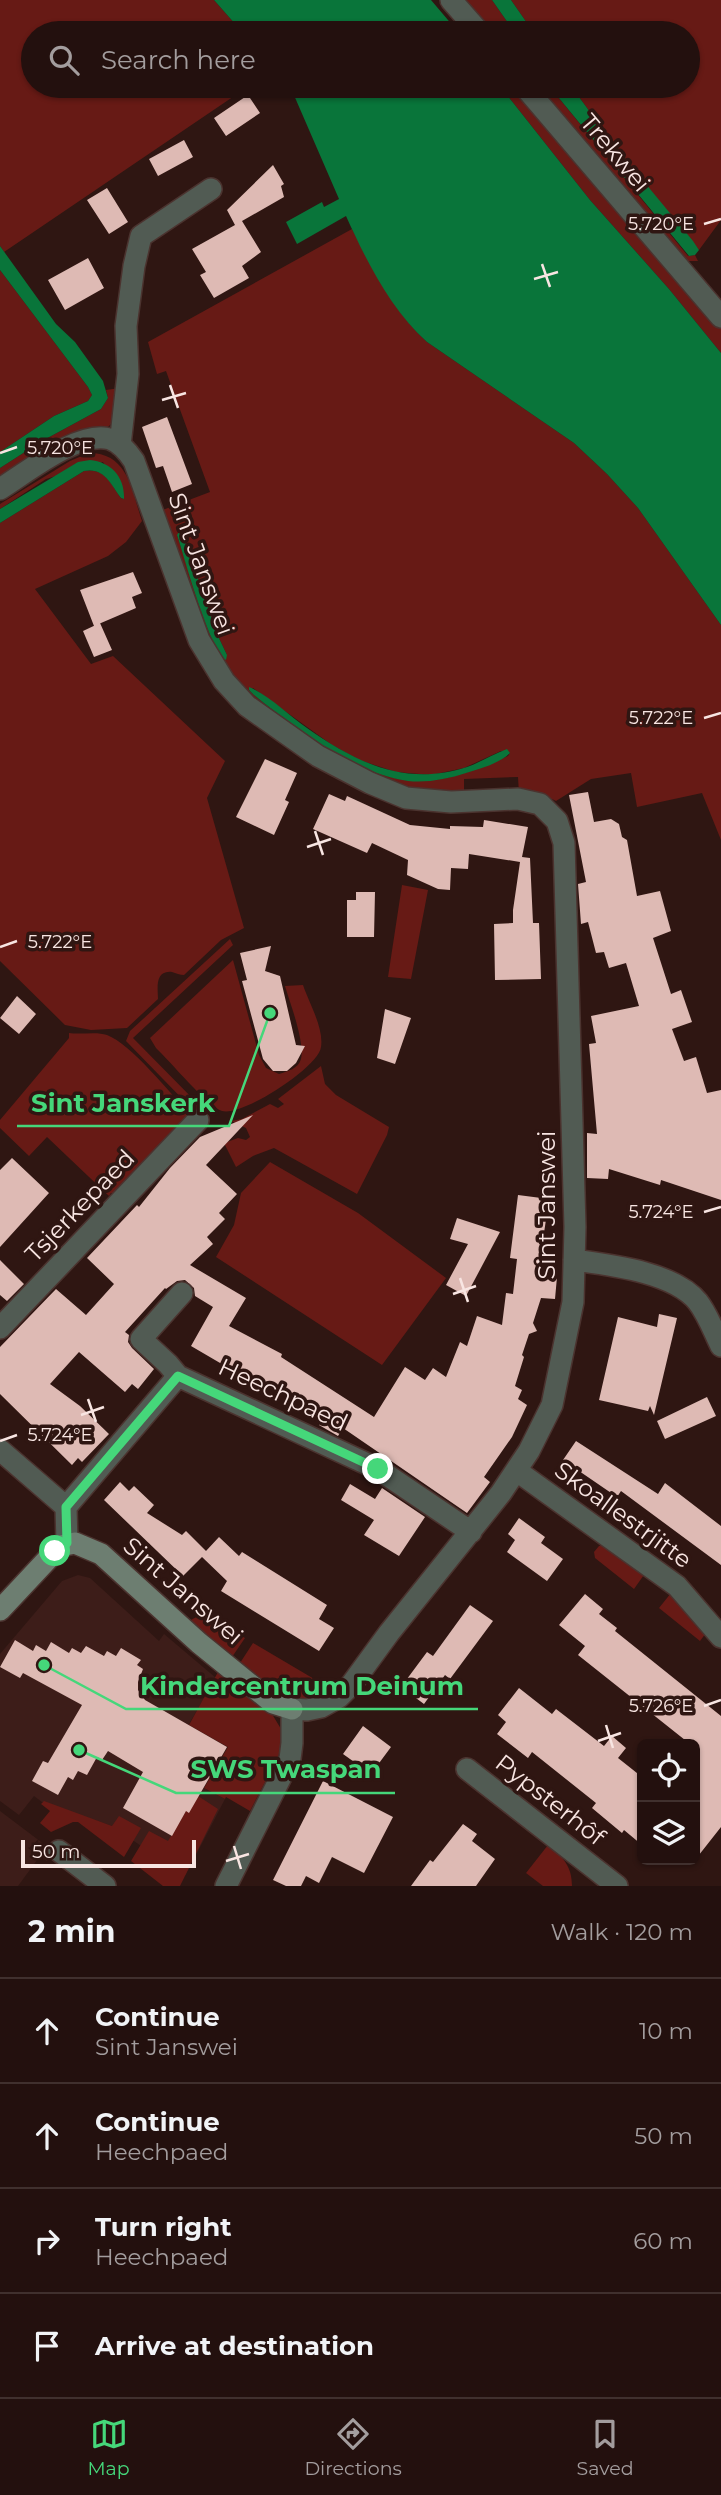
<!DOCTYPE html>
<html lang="en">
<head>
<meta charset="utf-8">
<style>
  body { margin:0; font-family:Montserrat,sans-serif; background:#2b1917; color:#f1f3f6 }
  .controls { position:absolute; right:21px; bottom:21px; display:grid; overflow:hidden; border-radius:10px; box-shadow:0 2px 5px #0004 }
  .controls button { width:63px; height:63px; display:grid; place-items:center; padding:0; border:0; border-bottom:2px solid #40302e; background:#23100e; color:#f1f3f6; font:35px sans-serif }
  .scale { position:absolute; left:21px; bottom:18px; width:175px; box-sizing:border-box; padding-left:7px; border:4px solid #f8e5e2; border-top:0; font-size:19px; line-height:24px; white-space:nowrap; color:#f8e5e2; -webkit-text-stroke:5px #2f1612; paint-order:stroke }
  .stop { position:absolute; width:21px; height:21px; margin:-16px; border:5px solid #45d77a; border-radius:50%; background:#fff }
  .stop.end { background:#45d77a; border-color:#fff; box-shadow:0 2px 7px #0008 }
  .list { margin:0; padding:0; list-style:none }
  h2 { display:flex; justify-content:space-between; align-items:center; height:91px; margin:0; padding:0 28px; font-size:30px }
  h2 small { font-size:23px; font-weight:400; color:#a39d9e }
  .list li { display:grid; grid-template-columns:46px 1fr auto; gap:21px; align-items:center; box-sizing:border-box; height:105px; padding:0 28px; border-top:2px solid #40302e }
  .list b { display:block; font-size:26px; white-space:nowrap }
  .list p { margin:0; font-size:23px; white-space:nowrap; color:#a39d9e }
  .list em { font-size:23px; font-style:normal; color:#a39d9e }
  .icon { flex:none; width:38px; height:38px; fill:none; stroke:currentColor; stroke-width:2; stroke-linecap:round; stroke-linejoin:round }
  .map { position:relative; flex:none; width:721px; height:1886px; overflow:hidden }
  .search { position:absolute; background:#23100e; box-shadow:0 2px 5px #0004; left:21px; right:21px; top:21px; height:77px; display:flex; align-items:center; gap:18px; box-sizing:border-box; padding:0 24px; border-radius:38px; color:#a39d9e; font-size:26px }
  .sheet { height:511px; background:#23100e }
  nav { display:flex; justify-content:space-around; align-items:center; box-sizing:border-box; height:98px; border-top:2px solid #40302e; background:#23100e; font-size:19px; color:#a39d9e }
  nav a { display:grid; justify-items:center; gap:4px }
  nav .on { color:#45d77a }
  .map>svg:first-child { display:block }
</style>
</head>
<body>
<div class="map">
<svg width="721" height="1886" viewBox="0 0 721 1886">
  <rect width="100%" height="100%" fill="#2f1612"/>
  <path fill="#3d1d19" d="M78,1575L90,1578L159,1641L164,1634L216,1678L189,1724L228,1747L204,1788L225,1799L185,1876L112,1826L42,1802L34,1796L19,1815L0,1801V1654L62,1581Z
    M0,1811L53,1851L47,1861L40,1856L18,1886H0Z"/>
  <path fill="#671a15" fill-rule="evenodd" d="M0,0H214L243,33H33V86H249L4,252L0,246Z
    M458,0H492L515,33H486Z
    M511,0H721V220L699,250L617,149L571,86H688V33H534Z
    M500,86H519L721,325V353L669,289L590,200Z
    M530,86H549L688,256L695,255L698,261H684Z
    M352,229C374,269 393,311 427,342L574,443L607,474L638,508L721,625V840L702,793L637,807L631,773L591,779L556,801L552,799L519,794L518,777L464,779V791L411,788L410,793L284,727L220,666L160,511L210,492L166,371L157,374L148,342ZM181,533L218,636L227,655L208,629L177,535ZM253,688L332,745L359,760L396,772L431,775L464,768L501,751L510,753L508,756C480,768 452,780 421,781C368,783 287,725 249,690Z
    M0,270L88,387L92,395L88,401L54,416L0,452Z
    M120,388L114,421L109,426L0,481V468L42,441L101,409L108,398L106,390Z
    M89,453C129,453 132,492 142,521L126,542L108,556L35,589L91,664L113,656L225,761L207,798L244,928L221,940L184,975C180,975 176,973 172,972C154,970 158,990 158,999L127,1028L91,1030L65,1025L0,961V523L84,471C105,467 111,484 121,498L124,499L103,462L46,479L0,509V504L70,461Z
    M402,885L428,890L411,979L388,977Z
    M230,939L233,945L133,1038L203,1109L198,1115L126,1041L130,1031Z
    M233,960L259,1055L266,1068L279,1074C288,1071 298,1069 301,1059C305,1042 290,1003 285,986L303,985C309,1003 324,1028 321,1047C319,1067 242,1117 222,1111C208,1107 169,1060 156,1048L150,1038Z
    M69,1033C81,1035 96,1031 107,1035C131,1044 169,1092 188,1112L192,1121L122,1194L111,1193L109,1196L47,1137L29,1156L0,1128V1120L69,1038Z
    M321,1066L325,1084L336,1095L389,1127L387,1135L357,1194L274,1148L253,1156L236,1167L222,1139L221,1127L227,1142L238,1138L246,1140L250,1137L246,1128L231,1121L242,1119L270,1104L278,1108L284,1104L278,1099Z
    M270,1162L358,1213L446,1278L382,1365L216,1257L234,1225L241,1193Z
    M608,1544L646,1572L634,1589L595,1558L594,1552L599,1546Z
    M671,1593L706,1633L700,1641L659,1608Z
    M202,1614L245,1638L232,1657L189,1621Z
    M253,1643L326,1686L330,1685L337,1689C294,1714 273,1690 240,1663Z
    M218,1672L272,1714L281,1729L283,1740L278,1757L250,1811L226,1797L225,1799L204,1788L228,1747L189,1725Z
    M198,1796L218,1809L180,1886H163L131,1861L149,1831L168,1841L186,1811Z
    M44,1801L112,1826L119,1816L141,1828L124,1857L78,1822H73L51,1832L40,1823L50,1811L41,1804Z
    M548,1845C563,1857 572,1866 572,1886H543L526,1873Z"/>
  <path fill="#09753a" d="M214,0H431L459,33H243Z
    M492,0H511L534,33H515Z
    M290,86H500L590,200L669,289L721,353V625L638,508L607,474L574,443L427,342C390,309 366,260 346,216L297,244L286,222L322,202L324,207L339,199Z
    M549,86H571L617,149L693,241L699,250L695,255L689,256Z
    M0,246L56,324L75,342L103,381L108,398L101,409L42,441L0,468V452L54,416L88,401L92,395L88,387L0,270Z
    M90,460C111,462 125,477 124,499L121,498C111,485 105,467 84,471L0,523V509L78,462Z
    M179,532L183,536L218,636L227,655L226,660C209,649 185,559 177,535Z
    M249,687C270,696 288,715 307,728C357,763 406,787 467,767C481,762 493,754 507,749L510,753C500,763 480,769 466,773C448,779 427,783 408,781C353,773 296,729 254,695L249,690Z"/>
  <path fill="#debab4" d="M248,95L260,113L226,136L214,118Z
    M184,140L193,157L158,176L149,159Z
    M273,165L284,184L281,186L284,197L242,221L261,252L242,266L249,278L214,298L200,275L206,272L192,249L235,225L227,210Z
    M107,188L128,222L109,234L87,200Z
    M88,258L104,288L65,310L48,280Z
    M167,417L192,484L172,492L163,466L156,468L142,427Z
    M133,572L142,593L132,597L136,608L94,626L80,590Z
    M100,623L112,650L94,657L83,631Z
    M265,759L297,773L285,800L289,802L274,835L236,817Z
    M588,792L594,822L611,819L619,824L622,837L627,840L637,896L660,891L671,931L653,938L671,994L681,990L692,1022L672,1029L684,1061L696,1057L707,1093L721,1090V1200L661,1180L660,1185L609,1169L608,1179L587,1178V1133L597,1134L589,1044L596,1043L591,1016L639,1006L626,963L609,968L604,952L596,953L588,922L581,924L578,884L586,882L569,795Z
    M329,794L345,801L347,796L410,825L450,829V826L483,827L484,820L528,827L522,857L530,858L533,923H539L541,979L495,980L494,924L513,923V910L520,862L469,854L468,869L451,868L450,890L438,889L407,875L408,860L372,843L367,853L313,829Z
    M356,892H375L374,937H347V900H356Z
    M271,946L265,971L280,976L296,1045L305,1046L296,1063L287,1071H273L263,1059L242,981L247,980L240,953Z
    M17,996L36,1014L19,1034L0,1018Z
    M385,1009L411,1018L395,1064L377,1058Z
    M253,1115L206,1165L237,1194L219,1213L225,1219L207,1237L213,1244L190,1265L246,1298L229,1326L282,1354L281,1357L374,1417L405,1367L425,1380L433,1368L446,1377L460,1342L467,1346L477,1316L502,1325L506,1293L513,1294L517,1259L510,1258L518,1195L549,1199L538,1274L557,1277L555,1299L541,1298L533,1323L537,1331L529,1334L522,1355L524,1357L515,1386L522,1390L518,1399L527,1405L512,1437L484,1477L490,1482L467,1513L343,1428L338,1436L319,1425L323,1418L267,1381L263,1388L191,1346L213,1307L195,1296L194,1288L185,1280L177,1281L166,1289L165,1288L125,1332L129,1335L128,1342L132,1348L154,1369L138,1389L132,1384L125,1392L79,1352L50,1384L80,1406L109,1434L82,1462L78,1458L72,1465L0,1394V1347L56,1289L86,1315L114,1284L87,1258L137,1205L139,1207L170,1168L200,1137Z
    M12,1158L49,1193L0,1247V1170Z
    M457,1218L500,1232L466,1296L446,1285L468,1244L450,1239Z
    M0,1260L24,1284L7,1301L0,1295Z
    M659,1314L677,1318L654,1415L650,1406L648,1411L599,1400L618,1317L657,1327Z
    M707,1397L716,1416L665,1439L657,1421Z
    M576,1441L658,1494L665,1483L721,1526V1565L621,1491L617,1497L563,1460Z
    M120,1482L129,1491L134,1486L154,1505L147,1513L182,1535L186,1531L206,1551L219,1537L239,1556L242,1552L327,1605L319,1619L334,1628L319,1651L221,1591L227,1581L202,1557L183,1576L104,1500Z
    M350,1484L375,1499L382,1488L425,1517L399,1556L364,1535L374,1520L341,1500Z
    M519,1518L545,1537L541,1543L563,1559L547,1581L507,1552L515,1540L508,1534Z
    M585,1594L603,1609L599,1614L617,1628L615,1631L721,1716V1827L695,1860V1744H690L578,1655L585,1646L559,1625Z
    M470,1605L493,1621L450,1679L445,1675L424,1704L401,1687L427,1652L433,1656Z
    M15,1640L33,1651L36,1645L46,1651L51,1642L69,1653L72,1648L81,1653L86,1646L104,1656L107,1651L116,1656L121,1648L141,1660L137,1665L143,1669L138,1682V1690L145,1700L227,1747L189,1813L186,1811L172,1836L123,1808L143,1772L108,1751L102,1760L97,1757L87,1775L78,1771L73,1780L68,1777L58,1795L32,1781L43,1761L48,1763L82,1705L23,1673L20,1678L0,1667Z
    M519,1688L552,1714L556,1709L604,1746L612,1736L626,1748L618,1758L642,1777V1845L624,1830L622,1833L592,1808L596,1803L532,1752L528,1758L497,1734L506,1722L498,1715Z
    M363,1726L391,1747L371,1774L343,1754Z
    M323,1781L393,1817L364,1873L332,1857L319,1883L306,1876L301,1886H286L273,1880Z
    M463,1824L477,1834L472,1841L495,1859L476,1886H411L430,1860L433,1862Z"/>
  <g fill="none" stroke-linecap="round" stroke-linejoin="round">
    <defs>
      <path id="street" d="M451,0L480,33
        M524,86L721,317
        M120,445L128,374L126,326L134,266L141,236L211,189
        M0,489C26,473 79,430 110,439C121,443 128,452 134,461L199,640L224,681L247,706L318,756L370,783L406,798L451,802L518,799L540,804L557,821L564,843L575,1227L573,1302L552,1405L529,1451L501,1493L389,1633L351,1685L339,1697L321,1707L307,1710L292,1709V1743L290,1759L226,1886
        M574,1260C610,1265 674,1272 698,1302C708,1315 714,1332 721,1346
        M0,1328L198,1120
        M178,1376L168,1364L141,1339L182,1293
        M0,1450L66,1507L67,1543
        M517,1471L677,1586L721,1637
        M66,1507L178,1376L378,1469L471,1532
        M467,1769L617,1886
        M59,1851L105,1886"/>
      <path id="secondary" d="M0,1610L60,1546L75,1543L101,1554L199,1643L273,1703L292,1709"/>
    </defs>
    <use href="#street" stroke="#4b332f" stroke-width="24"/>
    <use href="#secondary" stroke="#4b332f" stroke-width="24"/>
    <use href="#street" stroke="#515b53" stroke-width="21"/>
    <use href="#secondary" stroke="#6d7e71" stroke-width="21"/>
  </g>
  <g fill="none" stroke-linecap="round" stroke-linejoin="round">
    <path stroke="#45d77a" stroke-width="9" d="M55,1551L67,1543L66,1507L178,1376L378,1469"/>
  </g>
  <path fill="none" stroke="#f8e5e2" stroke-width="2.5" d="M704,224L721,219M542,264L550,287M534,279L558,272M170,385L178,408M162,400L186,393M0,453L17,447M704,718L721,713M315,831L323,855M307,847L331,839M0,947L17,941M704,1212L721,1207M460,1278L468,1302M453,1294L476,1286M88,1399L96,1422M81,1415L104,1407M0,1441L17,1435M704,1706L721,1700M606,1725L613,1748M598,1741L621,1733M234,1846L241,1869M226,1861L249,1854"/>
  <g text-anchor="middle" stroke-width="7" stroke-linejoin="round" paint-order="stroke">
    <g font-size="24" fill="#f8e5e2" stroke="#2f1612">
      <text transform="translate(615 153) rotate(50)" y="8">Trekwei</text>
      <text transform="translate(201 564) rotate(70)" y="8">Sint Janswei</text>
      <text transform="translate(547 1205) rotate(-90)" y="8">Sint Janswei</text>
      <text transform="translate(80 1206) rotate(-46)" y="8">Tsjerkepaed</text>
      <text transform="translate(283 1395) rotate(25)" y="8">Heechpaed</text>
      <text transform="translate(623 1515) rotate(36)" y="8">Skoallestrjitte</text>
      <text transform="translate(183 1591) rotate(41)" y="8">Sint Janswei</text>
      <text transform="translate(550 1800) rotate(38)" y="8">Pypsterhôf</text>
    </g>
  </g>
  <g font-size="18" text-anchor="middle" fill="#f8e5e2" stroke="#2f1612" stroke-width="7" stroke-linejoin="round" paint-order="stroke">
    <text x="661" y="230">5.720°E</text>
    <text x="60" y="454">5.720°E</text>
    <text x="661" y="724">5.722°E</text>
    <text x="60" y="948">5.722°E</text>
    <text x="661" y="1218">5.724°E</text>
    <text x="60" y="1441">5.724°E</text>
    <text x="661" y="1712">5.726°E</text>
  </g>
  <path fill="none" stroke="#45d77a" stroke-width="2.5" d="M270 1013L229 1126H17M44 1665L126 1709H478M79 1750L176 1793H395"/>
  <g fill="#45d77a" stroke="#2f1612" stroke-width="2.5">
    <circle cx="270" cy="1013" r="7"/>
    <circle cx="44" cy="1665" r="7"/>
    <circle cx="79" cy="1750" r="7"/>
  </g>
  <g font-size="26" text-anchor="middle" font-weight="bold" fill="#45d77a" stroke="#2f1612" stroke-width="7" stroke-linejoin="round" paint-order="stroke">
    <text x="123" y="1112">Sint Janskerk</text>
    <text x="302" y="1695">Kindercentrum Deinum</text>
    <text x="286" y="1778">SWS Twaspan</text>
  </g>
</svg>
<div class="controls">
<button><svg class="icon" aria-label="locate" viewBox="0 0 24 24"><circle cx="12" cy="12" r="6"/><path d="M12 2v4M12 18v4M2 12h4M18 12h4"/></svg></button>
<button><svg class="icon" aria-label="layers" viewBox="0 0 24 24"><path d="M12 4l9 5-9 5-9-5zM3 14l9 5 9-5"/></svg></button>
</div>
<div class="scale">50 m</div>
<div class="stop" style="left:55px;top:1551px"></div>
<div class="stop end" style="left:378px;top:1469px"></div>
<div class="search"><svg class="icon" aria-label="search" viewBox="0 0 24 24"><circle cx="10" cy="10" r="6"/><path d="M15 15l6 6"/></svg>Search here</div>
</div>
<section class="sheet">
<h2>2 min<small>Walk · 120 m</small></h2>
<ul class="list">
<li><svg class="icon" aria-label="ahead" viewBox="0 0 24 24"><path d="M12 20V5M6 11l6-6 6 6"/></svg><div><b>Continue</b><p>Sint Janswei</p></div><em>10 m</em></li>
<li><svg class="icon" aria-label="ahead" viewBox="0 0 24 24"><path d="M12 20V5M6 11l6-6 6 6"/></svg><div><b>Continue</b><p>Heechpaed</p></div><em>50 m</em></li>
<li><svg class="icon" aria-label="right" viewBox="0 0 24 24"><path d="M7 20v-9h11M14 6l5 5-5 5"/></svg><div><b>Turn right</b><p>Heechpaed</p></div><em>60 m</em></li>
<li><svg class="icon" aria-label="arrive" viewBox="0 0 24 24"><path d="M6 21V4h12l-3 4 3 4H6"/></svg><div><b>Arrive at destination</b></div></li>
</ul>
</section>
<nav>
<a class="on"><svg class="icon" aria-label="map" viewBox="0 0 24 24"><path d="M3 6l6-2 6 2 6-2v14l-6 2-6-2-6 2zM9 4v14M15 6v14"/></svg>Map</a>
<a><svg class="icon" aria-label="directions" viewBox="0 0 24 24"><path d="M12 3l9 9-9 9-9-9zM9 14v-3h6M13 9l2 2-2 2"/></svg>Directions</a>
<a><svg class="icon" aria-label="saved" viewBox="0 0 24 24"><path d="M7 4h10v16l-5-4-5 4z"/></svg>Saved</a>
</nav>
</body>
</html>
